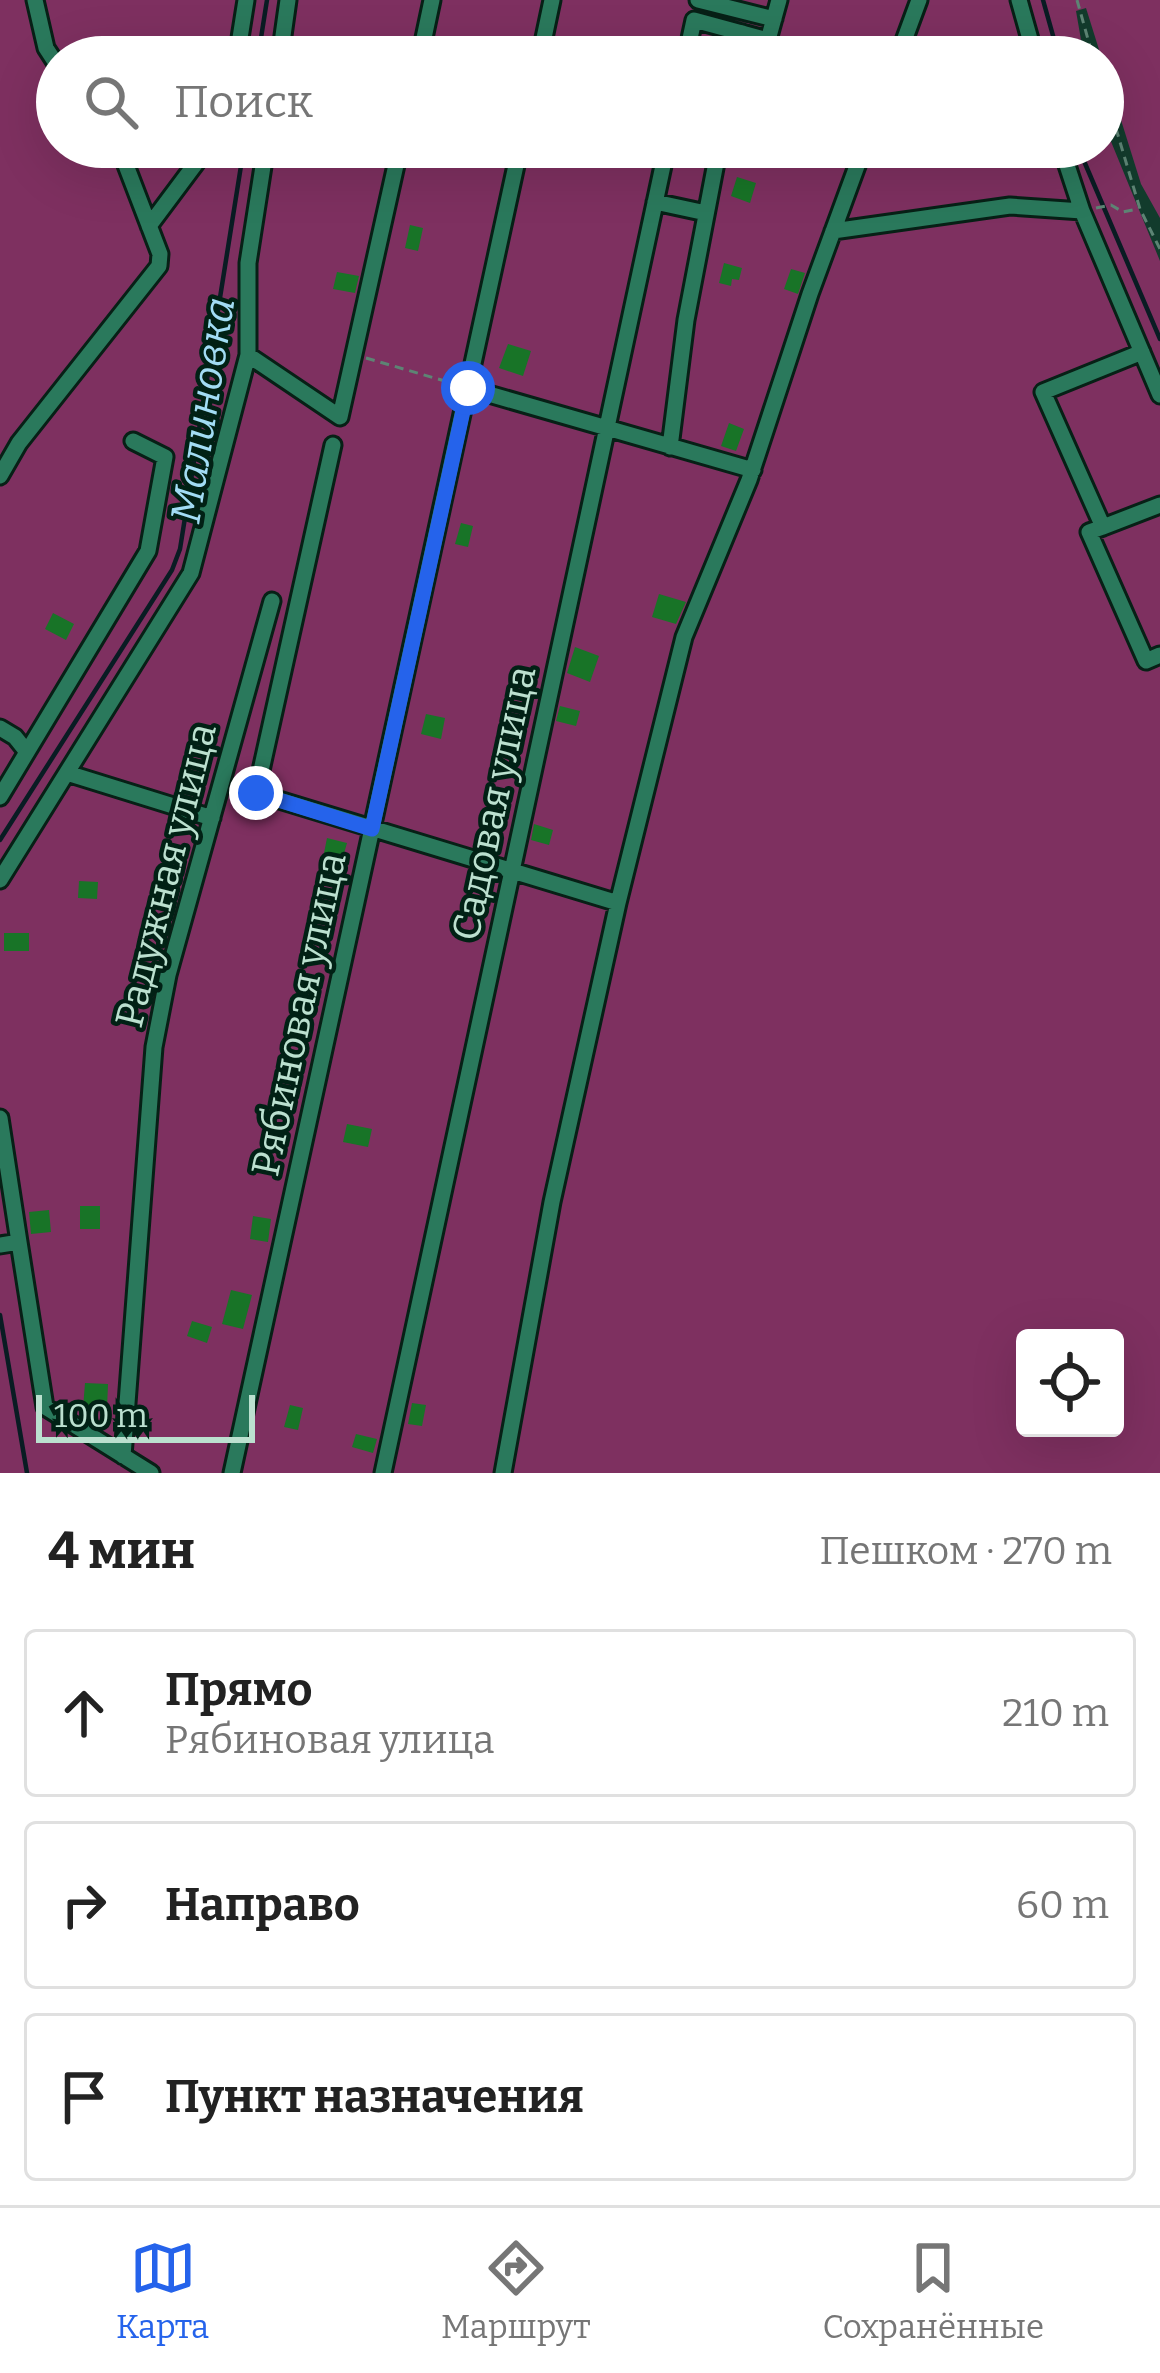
<!DOCTYPE html>
<html lang="ru">
<head>
<meta charset="utf-8">
<style>
  body { margin:0; font-family:Bitter,serif; background:#f2f2f2; color:#222 }
  .controls { position:absolute; right:36px; bottom:36px; display:grid; overflow:hidden; border-radius:12px; box-shadow:0 12px 48px #0002 }
  .controls button { width:108px; height:108px; display:grid; place-items:center; padding:0; border:0; border-bottom:3px solid #e0e0e0; background:#fff; color:#222; font:60px sans-serif }
  .scale { position:absolute; left:36px; bottom:30px; width:219px; box-sizing:border-box; padding-left:12px; border:6px solid #bbe0cf; border-top:0; font-size:33px; line-height:42px; white-space:nowrap; color:#bbe0cf; -webkit-text-stroke:9px #012115; paint-order:stroke }
  .stop { position:absolute; width:36px; height:36px; margin:-27px; border:9px solid #2563eb; border-radius:50%; background:#fff }
  .stop.end { background:#2563eb; border-color:#fff; box-shadow:0 3px 12px #0008 }
  .list { margin:0; padding:0; list-style:none }
  h2 { display:flex; justify-content:space-between; align-items:center; height:156px; margin:0; padding:0 48px; font-size:51px }
  h2 small { font-size:39px; font-weight:400; color:#767676 }
  .list li { display:grid; grid-template-columns:78px 1fr auto; gap:36px; align-items:center; box-sizing:border-box; height:168px; margin:0 24px 24px; padding:0 24px; border:3px solid #e0e0e0; border-radius:12px }
  .list b { display:block; font-size:45px; white-space:nowrap }
  .list p { margin:0; font-size:39px; white-space:nowrap; color:#767676 }
  .list em { font-size:39px; font-style:normal; color:#767676 }
  .icon { flex:none; width:66px; height:66px; fill:none; stroke:currentColor; stroke-width:2; stroke-linecap:round; stroke-linejoin:round }
  .map { position:relative; flex:none; width:1160px; height:1473px; overflow:hidden }
  .search { position:absolute; background:#fff; box-shadow:0 12px 48px #0002; left:36px; right:36px; top:36px; height:132px; display:flex; align-items:center; gap:30px; box-sizing:border-box; padding:0 42px; border-radius:66px; color:#767676; font-size:45px }
  .sheet { height:732px; background:#fff }
  nav { display:flex; justify-content:space-around; align-items:center; box-sizing:border-box; height:168px; border-top:3px solid #e0e0e0; background:#fff; font-size:33px; color:#767676 }
  nav a { display:grid; justify-items:center; gap:6px }
  nav .on { color:#2563eb }
  .map>svg:first-child { display:block }
</style>
</head>
<body>
<div class="map">
<svg width="1160" height="1473" viewBox="0 0 1160 1473">
  <rect width="100%" height="100%" fill="#123b2c"/>
  <path fill="#7e3060" fill-rule="evenodd" d="M0,0H1160V218L1141,184L1086,8L1076,11L1084,57H57V147H1103V122L1160,261V1473H151L36,1401L40,1408L142,1473H0ZM1025,1338H1115V1428H1025Z"/>
  <g fill="none" stroke-linecap="round" stroke-linejoin="round">
    <path stroke="#091c23" stroke-width="4.5" d="M1043,0L1059,57
      M258,57L267,0
      M1078,147L1160,339
      M0,840L172,570L180,549L244,147
      M0,1315L27,1473"/>
  </g>
  <path fill="#187427" d="M737,177L756,183L750,203L731,196Z
    M410,225L423,228L418,251L405,248Z
    M724,263L742,268L739,280L732,279L731,286L719,283Z
    M791,269L805,273L798,294L784,289Z
    M337,272L359,276L355,293L333,289Z
    M508,344L531,351L523,376L499,368Z
    M729,423L744,429L736,451L721,446Z
    M461,523L473,526L468,547L455,544Z
    M659,594L686,602L676,624L652,617Z
    M53,613L74,624L66,640L45,629Z
    M575,647L599,656L590,682L567,673Z
    M560,706L580,711L576,726L556,721Z
    M426,714L445,718L441,739L421,734Z
    M534,824L553,830L549,845L531,840Z
    M327,838L347,843L343,857L324,853Z
    M79,881L98,882L97,899L78,898Z
    M4,933H29V951H4Z
    M347,1124L372,1129L368,1147L343,1142Z
    M80,1206H100V1229H80Z
    M49,1210L51,1232L31,1234L29,1212Z
    M253,1216L271,1219L268,1242L250,1239Z
    M231,1290L252,1295L243,1329L222,1324Z
    M192,1321L212,1327L207,1343L187,1336Z
    M85,1383L108,1384L107,1409L83,1408Z
    M412,1403L426,1405L422,1426L408,1424Z
    M290,1405L303,1408L298,1430L284,1427Z
    M356,1434L377,1439L373,1453L352,1447Z"/>
  <g fill="none" stroke-linecap="round" stroke-linejoin="round">
    <defs>
      <path id="minor" d="M35,0L46,48L57,65
        M698,0L774,19
        M1019,0L1035,57
        M237,57L246,0
        M280,57L288,0
        M420,57L432,0
        M540,57L552,0
        M686,57L694,20L768,40L779,0
        M738,57L743,33
        M898,57L919,0
        M1061,147L1082,211L1160,395
        M655,202L706,213
        M149,226L208,147
        M833,231L1010,206L1082,211
        M1142,352L1043,392L1103,527L1089,532L1146,661L1160,655
        M248,355L340,417L400,147
        M468,388L753,470
        M333,445L256,793L618,903
        M670,447L686,320L719,147
        M0,476L19,443L159,266L160,254L119,147
        M1103,527L1160,505
        M0,728L15,737L27,752
        M67,773L212,818
        M0,797L148,551L165,457L133,441
        M0,880L191,573L248,355V263L266,147
        M0,1118L19,1242
        M0,1245L19,1242L45,1407L151,1473
        M123,1456L154,1047L168,975L272,601
        M232,1473L520,147
        M383,1473L667,147
        M503,1473L552,1202L618,903L684,637L749,480L810,294L864,147"/>
    </defs>
    <use href="#minor" stroke="#072016" stroke-width="21"/>
    <path stroke="#5d8474" stroke-width="3" stroke-dasharray="9 6" stroke-linecap="butt" d="M1077,0L1093,57
      M1103,85L1140,209L1160,249
      M1096,208L1111,205L1123,212L1138,209
      M366,358L455,384"/>
    <use href="#minor" stroke="#2a795c" stroke-width="15"/>
  </g>
  <g fill="none" stroke-linecap="round" stroke-linejoin="round">
    <path stroke="#2563eb" stroke-width="15" d="M256,793L372,829L468,388"/>
  </g>
  <g text-anchor="middle" stroke-width="9" stroke-linejoin="round" paint-order="stroke">
    <g font-size="39" fill="#bbe0cf" stroke="#012115">
      <text transform="translate(493 803) rotate(-78)" y="14">Садовая улица</text>
      <text transform="translate(165 875) rotate(-76)" y="14">Радужная улица</text>
      <text transform="translate(298 1014) rotate(-78)" y="14">Рябиновая улица</text>
    </g>
    <g font-size="42" font-style="italic" fill="#a2dcf4" stroke="#012115">
      <text transform="translate(202 410) rotate(-81)" y="15">Малиновка</text>
    </g>
  </g>
</svg>
<div class="controls">
<button><svg class="icon" aria-label="locate" viewBox="0 0 24 24"><circle cx="12" cy="12" r="6"/><path d="M12 2v4M12 18v4M2 12h4M18 12h4"/></svg></button>
</div>
<div class="scale">100 m</div>
<div class="stop" style="left:468px;top:388px"></div>
<div class="stop end" style="left:256px;top:793px"></div>
<div class="search"><svg class="icon" aria-label="search" viewBox="0 0 24 24"><circle cx="10" cy="10" r="6"/><path d="M15 15l6 6"/></svg>Поиск</div>
</div>
<section class="sheet">
<h2>4 мин<small>Пешком · 270 m</small></h2>
<ul class="list">
<li><svg class="icon" aria-label="ahead" viewBox="0 0 24 24"><path d="M12 20V5M6 11l6-6 6 6"/></svg><div><b>Прямо</b><p>Рябиновая улица</p></div><em>210 m</em></li>
<li><svg class="icon" aria-label="right" viewBox="0 0 24 24"><path d="M7 20v-9h11M14 6l5 5-5 5"/></svg><div><b>Направо</b></div><em>60 m</em></li>
<li><svg class="icon" aria-label="arrive" viewBox="0 0 24 24"><path d="M6 21V4h12l-3 4 3 4H6"/></svg><div><b>Пункт назначения</b></div></li>
</ul>
</section>
<nav>
<a class="on"><svg class="icon" aria-label="map" viewBox="0 0 24 24"><path d="M3 6l6-2 6 2 6-2v14l-6 2-6-2-6 2zM9 4v14M15 6v14"/></svg>Карта</a>
<a><svg class="icon" aria-label="directions" viewBox="0 0 24 24"><path d="M12 3l9 9-9 9-9-9zM9 14v-3h6M13 9l2 2-2 2"/></svg>Маршрут</a>
<a><svg class="icon" aria-label="saved" viewBox="0 0 24 24"><path d="M7 4h10v16l-5-4-5 4z"/></svg>Сохранённые</a>
</nav>
</body>
</html>
